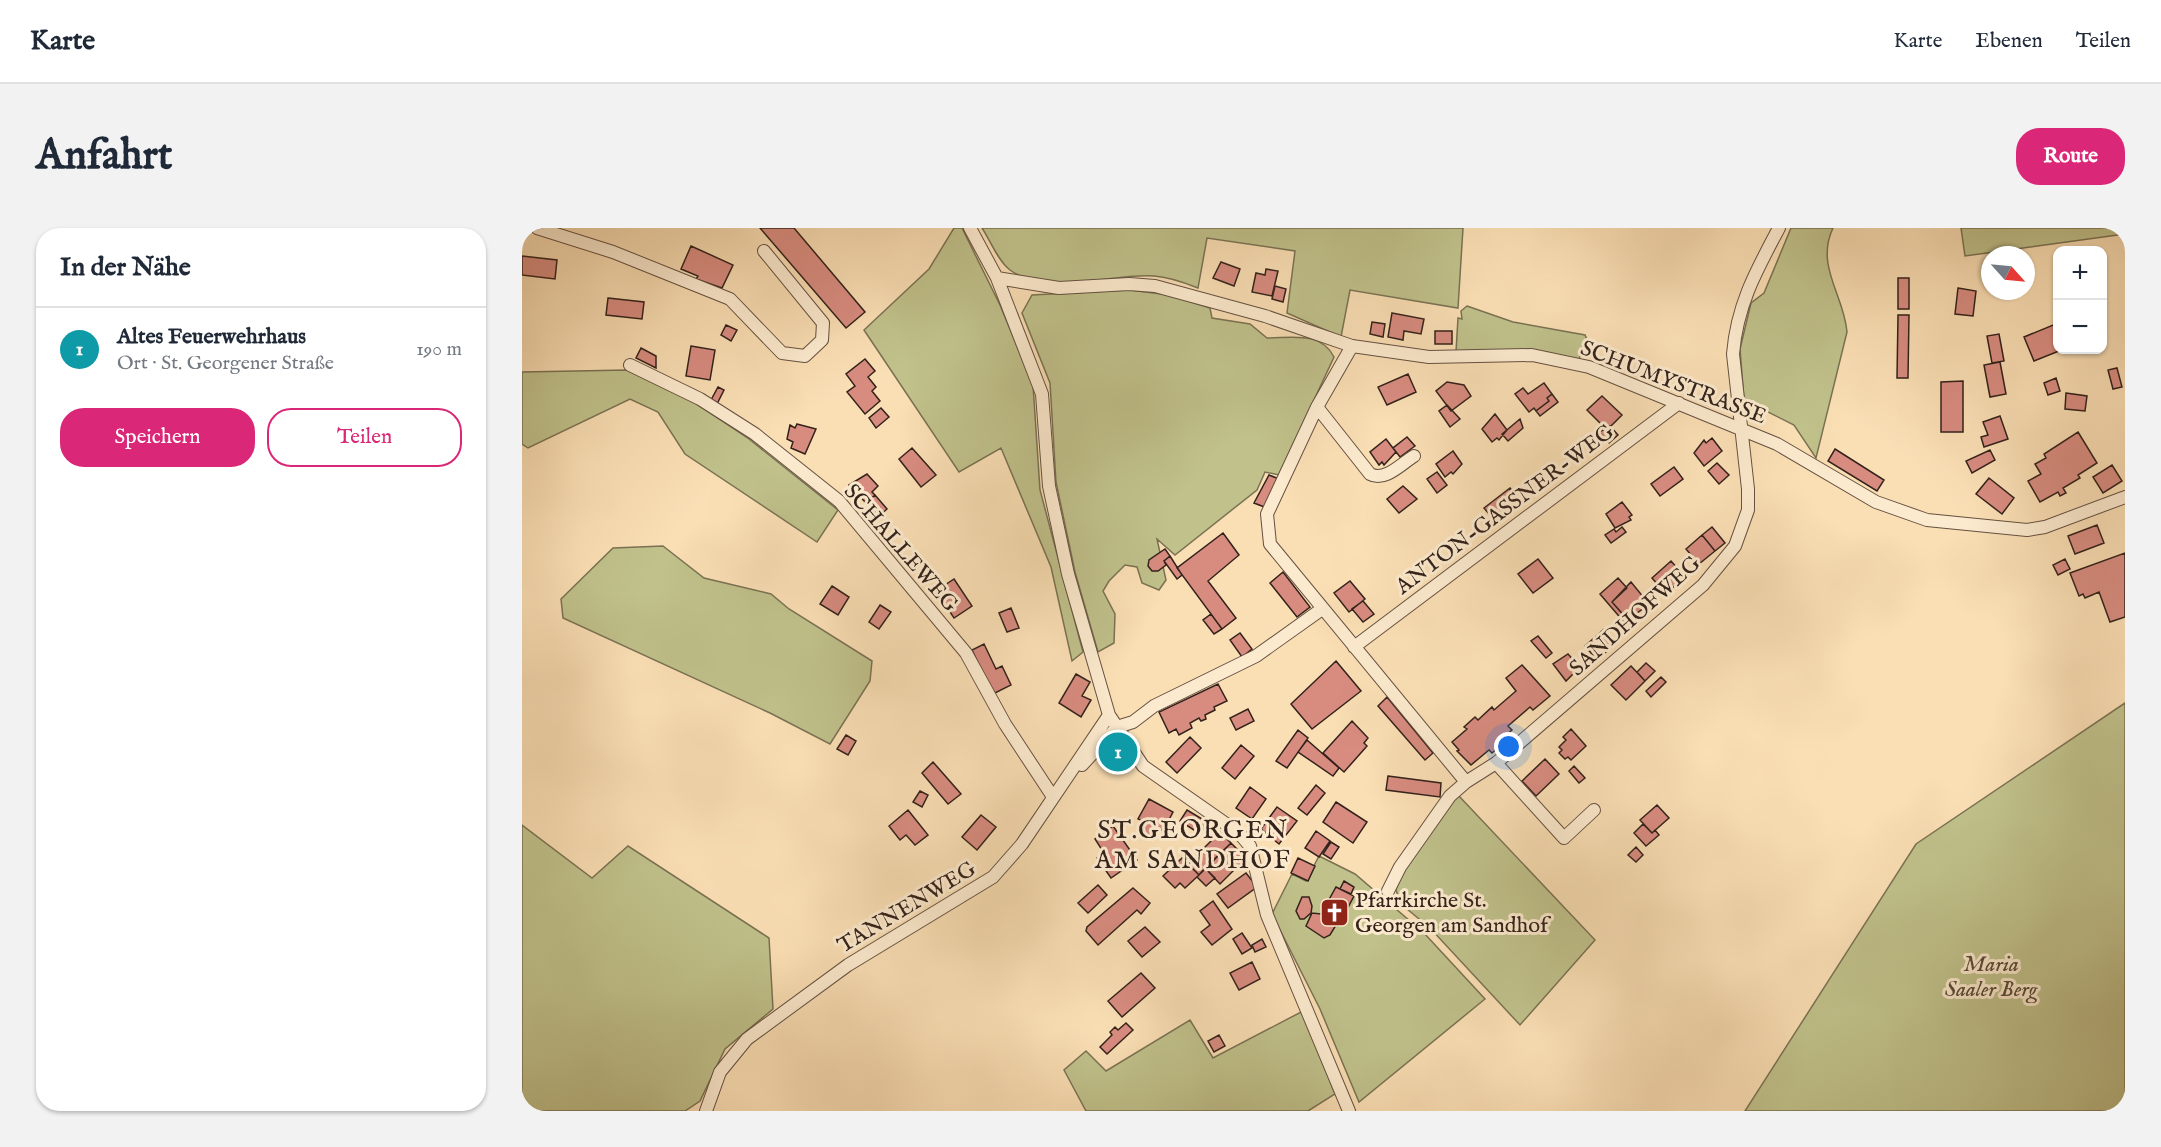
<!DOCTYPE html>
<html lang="de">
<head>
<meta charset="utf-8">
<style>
  body { margin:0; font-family:"IM FELL English",serif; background:#f2f2f3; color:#1f2937 }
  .controls { position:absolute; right:18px; top:18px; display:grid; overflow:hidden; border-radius:12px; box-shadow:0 2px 4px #0004 }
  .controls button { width:54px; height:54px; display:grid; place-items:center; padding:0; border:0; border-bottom:2px solid #e0e1e3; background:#fff; color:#1f2937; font:30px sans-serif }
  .compass { position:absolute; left:1459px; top:18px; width:54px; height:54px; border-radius:50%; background:#fff; box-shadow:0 2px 4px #0004; rotate:117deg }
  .you { position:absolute; left:987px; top:519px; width:21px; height:21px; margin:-15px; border:4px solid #fff; border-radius:50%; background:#1a73e8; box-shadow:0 0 0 9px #1a73e833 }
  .badge { display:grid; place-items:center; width:39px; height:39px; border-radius:50%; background:#db2777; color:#fff; font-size:20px; font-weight:700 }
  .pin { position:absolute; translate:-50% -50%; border:3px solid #fff; box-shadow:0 2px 6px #0006 }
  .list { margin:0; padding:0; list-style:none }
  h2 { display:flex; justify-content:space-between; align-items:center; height:78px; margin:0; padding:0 24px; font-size:26px }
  h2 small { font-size:20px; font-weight:400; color:#747a83 }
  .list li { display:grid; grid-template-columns:39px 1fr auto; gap:18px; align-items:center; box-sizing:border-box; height:84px; padding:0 24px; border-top:2px solid #e0e1e3 }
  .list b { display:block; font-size:22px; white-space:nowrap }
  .list p { margin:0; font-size:20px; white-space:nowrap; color:#747a83 }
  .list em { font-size:20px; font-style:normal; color:#747a83 }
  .actions { display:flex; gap:12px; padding:18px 24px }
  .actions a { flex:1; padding:14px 0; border:2px solid #db2777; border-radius:24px; text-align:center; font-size:21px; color:#db2777 }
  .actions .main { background:#db2777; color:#fff }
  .map { position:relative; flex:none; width:1603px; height:883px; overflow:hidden; border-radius:24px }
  header { display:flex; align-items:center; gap:36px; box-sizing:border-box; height:84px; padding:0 30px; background:#fff; border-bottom:2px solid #e0e1e3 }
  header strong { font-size:28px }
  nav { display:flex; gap:33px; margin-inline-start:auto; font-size:21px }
  .intro { display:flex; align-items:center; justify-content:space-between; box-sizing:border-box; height:144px; padding:0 36px }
  h1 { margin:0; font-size:42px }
  .button { padding:15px 27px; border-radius:24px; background:#db2777; color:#fff; font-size:21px; font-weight:700 }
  main { display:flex; gap:36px; padding:0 36px }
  aside { flex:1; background:#fff; border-radius:24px; box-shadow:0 2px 4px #0004 }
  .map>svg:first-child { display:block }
</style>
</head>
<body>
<header>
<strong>Karte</strong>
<nav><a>Karte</a><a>Ebenen</a><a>Teilen</a></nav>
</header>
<div class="intro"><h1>Anfahrt</h1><a class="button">Route</a></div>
<main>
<aside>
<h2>In der Nähe<small></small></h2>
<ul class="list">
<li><span class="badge" style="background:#0f9aa8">1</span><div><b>Altes Feuerwehrhaus</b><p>Ort · St. Georgener Straße</p></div><em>190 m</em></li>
</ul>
<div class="actions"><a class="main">Speichern</a><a>Teilen</a></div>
</aside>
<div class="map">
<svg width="1603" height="883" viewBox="0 0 1603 883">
  <rect width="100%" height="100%" fill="#fadeb4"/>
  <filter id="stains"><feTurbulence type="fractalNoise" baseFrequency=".00333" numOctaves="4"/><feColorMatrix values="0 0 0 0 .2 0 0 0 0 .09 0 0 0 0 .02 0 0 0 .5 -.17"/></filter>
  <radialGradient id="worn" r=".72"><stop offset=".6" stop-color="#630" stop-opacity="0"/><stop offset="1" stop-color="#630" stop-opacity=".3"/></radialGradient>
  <path fill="#c0c18b" stroke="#7a7253" stroke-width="1.5" d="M432,0H440L478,77L511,157L518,262L561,424L550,433L529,339L479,220L437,244L342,102L407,41Z
    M460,0H941L936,80L828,62L819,109L765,85L773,23L685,10L676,60C661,54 647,49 632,48C589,45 524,69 488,42C476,33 468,12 460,0Z
    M1269,0H1311C1293,38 1322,67 1325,104L1294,230L1272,197L1222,172L1218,121L1229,75L1242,65Z
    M1439,0H1603V6L1443,28Z
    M607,62L648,67L688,80L690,90L728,96L745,110C770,110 799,103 812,129L757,247L743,244L735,262L653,327L635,311L644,352L637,362L620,355L615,339L603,337L587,353L581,363L593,386L592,415L576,424L553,344L534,254L528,155L500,85L510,67Z
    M945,78L991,94L1063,107L1067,116H1061L1057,132C1013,121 979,120 934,124L936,90L940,91L939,83Z
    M106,142L170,173L227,211L316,282L295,314L163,226L136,184L108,171L6,220L0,216V144Z
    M141,318L182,350L249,366L267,381L350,433L348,453L308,516L248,485L41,390L39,371L91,320Z
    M1603,475V883H1223L1394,616Z
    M936,567L1073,712L998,797L908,700L879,676L874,662L879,646Z
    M0,597L70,650L106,618L247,710L251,781L203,821L178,873L163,883H0Z
    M797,628L833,646L902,705L963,771L837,874L798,781L750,686L770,646L784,653Z
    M781,783L813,866L786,883H564L542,842L564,823L584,843L668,792L691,830Z"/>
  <path fill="#d88c80" stroke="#33221b" stroke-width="1.5" d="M238,0H272L343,84L324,100Z
    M169,18L211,37L200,60L174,51L176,48L159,41Z
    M0,28L35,32L33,51L0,47Z
    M699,34L718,41L712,58L691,50Z
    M744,41L756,43L750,68L730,64L734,45L743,47Z
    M1376,50H1387V81H1376Z
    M753,58L764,61L761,74L750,71Z
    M1436,60L1454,63L1451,88L1433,86Z
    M86,70L122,74L120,91L84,87Z
    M870,85L902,91L899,106L882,103L881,112L866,109Z
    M1376,87H1387L1386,150H1375Z
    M850,94L863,96L861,109L848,106Z
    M1536,95L1537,123L1512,133L1502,109Z
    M204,97L215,102L209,113L199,107Z
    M913,103H930V116H913Z
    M1477,106L1482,133L1470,135L1465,108Z
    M169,118L193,122L188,152L164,148Z
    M119,120L134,128V140L114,130Z
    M343,131L353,143L346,149L354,159L350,163L358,173L343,186L325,164L333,158L324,146Z
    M1478,134L1484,166L1468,169L1462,137Z
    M1595,140L1600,159L1591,161L1586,142Z
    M886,146L894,164L865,177L856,159Z
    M1534,150L1538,163L1526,167L1522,155Z
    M1441,153V204H1419V154Z
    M925,154L942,157L949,168L929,183L914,163Z
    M1022,155L1030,166L1025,170L1027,173L1014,183L1012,180L1007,184L993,166L1001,160L1006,166Z
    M196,159L202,162L195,176L189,172Z
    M1544,165L1565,168L1563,183L1543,181Z
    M1030,166L1036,174L1018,188L1014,183L1027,173L1025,170Z
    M1080,168L1100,187L1085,202L1065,182Z
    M925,177L938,191L928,199L917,183Z
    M359,180L367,189L354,200L347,190Z
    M973,186L985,202L977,212L975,210L970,214L960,201Z
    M1478,188L1486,211L1462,219L1459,209L1466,207L1461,194Z
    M998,191L1001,200L986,213L980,206Z
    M275,196L294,201L283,226L269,220L271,214L265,211L268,197L273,200Z
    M1088,198L1096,207L1087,215L1077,204Z
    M1556,204L1575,235L1556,247L1558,250L1541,260L1544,265L1538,268L1536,264L1518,274L1506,253L1519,246L1513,236L1524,230L1522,226Z
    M885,209L893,218L878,229L871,220Z
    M1190,210L1200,223L1182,238L1172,225L1182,212L1184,215Z
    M864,211L874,224L862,237L860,234L857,237L848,224Z
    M390,220L414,247L399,259L377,231Z
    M1313,221L1362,252L1355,263L1306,233Z
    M1468,222L1473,232L1450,245L1444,233Z
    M931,223L940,236L931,246L929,244L923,249L914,236Z
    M1195,235L1207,247L1197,256L1186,243Z
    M1590,237L1600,253L1581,265L1571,249Z
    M1152,239L1161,251L1138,268L1129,256Z
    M915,244L925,257L915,265L905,251Z
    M345,246L356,258L350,264L353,267L344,275L327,257Z
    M747,247L757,251L745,280L732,275Z
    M1467,250L1492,270L1480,286L1454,266Z
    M881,258L895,271L877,285L865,271Z
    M988,260L998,273L973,293L962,280Z
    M353,267L365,281L356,289L344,275Z
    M1100,274L1110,287L1107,289L1109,292L1093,300L1084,286Z
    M1575,297L1582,315L1553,326L1546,308Z
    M1100,299L1104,304L1089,315L1083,307L1092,301L1094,304Z
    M1190,299L1203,315L1193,323L1180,307Z
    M701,305L717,327L686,353L714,390L700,401L655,340Z
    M1180,307L1193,323L1177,336L1164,321Z
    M643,321L648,328L642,333L644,337L636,343H630L626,338L627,332Z
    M1603,325V389L1588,394L1577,364L1563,370L1561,366L1557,368L1548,345Z
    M648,328L660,347L655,351L642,333Z
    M1016,331L1031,350L1011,365L996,346Z
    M1543,331L1548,341L1536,347L1531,337Z
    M1149,333L1163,349L1144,366L1130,350Z
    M761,344L788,379L775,389L748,355Z
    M1096,350L1105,360L1090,374L1104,390L1101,393L1078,366Z
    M432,351L450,378L432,390L414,363Z
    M828,353L843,371L827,384L812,365Z
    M1109,354L1127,376L1106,392L1090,374Z
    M310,358L327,369L316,387L298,376Z
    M841,373L852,386L841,394L830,381Z
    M358,377L369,384L357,401L347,394Z
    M489,380L497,400L485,404L477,385Z
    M689,386L700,401L692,406L681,392Z
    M1082,401L1094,415L1075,432L1063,418Z
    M718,405L730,421L720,429L708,412Z
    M1016,408L1030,425L1024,430L1009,413Z
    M462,416L474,441L480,438L489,457L471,466L450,422Z
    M1046,426L1058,439L1044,453L1031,436Z
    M814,433L839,463L790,501L769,476Z
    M1124,435L1133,443L1123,453L1115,444Z
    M1000,437L1028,468L1011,482L1008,479L986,498L990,502L973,517L976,520L970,525L967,522L949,537L935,523L937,522L930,514L945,501L942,499L953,489L956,492L970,479L972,482L994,463L984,450Z
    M1109,438L1123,453L1104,472L1089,457Z
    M554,446L568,454L560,468L569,472L559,489L537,475Z
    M1139,449L1144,454L1129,469L1124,463Z
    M696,456L705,473L692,479L693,482L683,487L684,491L679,493L677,490L668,495L670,500L657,507L654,501L647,505L637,484Z
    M865,469L911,525L903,532L856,478Z
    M726,481L732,493L714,502L708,490Z
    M830,493L846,510L842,515L845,518L822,544L801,525Z
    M1049,501L1064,518L1049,532L1046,529L1043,531L1037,525L1040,522L1037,519L1044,512L1041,509Z
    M776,502L786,510L765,540L754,533Z
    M324,507L334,513L326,527L315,521Z
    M668,509L679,520L655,545L644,534Z
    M785,512L817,540L811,548L776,524Z
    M599,513L604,531L594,534L588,517Z
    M719,517L732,528L713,551L700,540Z
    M1023,531L1037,546L1014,568L1000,553Z
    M411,534L439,566L426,576L400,545Z
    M1052,538L1063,550L1057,555L1047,543Z
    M866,548L919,555L918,569L864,562Z
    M794,557L803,565L785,587L776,580Z
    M728,559L744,571L730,591L714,580Z
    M398,563L406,567L400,579L391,574Z
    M627,571L651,584L641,603L633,599L628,608L619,603L623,594L616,591Z
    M814,574L845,594L831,615L801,594Z
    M1135,577L1147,590L1130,605L1118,592Z
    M755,579L775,593L757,616L739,601Z
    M386,582L406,607L393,617L384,607L378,612L367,598Z
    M665,582L685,594L678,606L658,593Z
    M459,587L474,599L455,622L440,609Z
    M1121,596L1130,605L1133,602L1137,607L1124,618L1112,605Z
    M591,598L615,632L589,650L575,630L582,625L573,611Z
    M794,603L808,613L797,629L783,620Z
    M698,604L709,615L677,647L666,636Z
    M809,614L817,619L809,631L801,626Z
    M709,615L724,630L698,656L683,640Z
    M1114,619L1121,627L1114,634L1106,627Z
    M660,630L677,647L663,660L658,655L653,660L641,648Z
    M776,630L793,638L786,653L769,645Z
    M683,640L693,650L684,658L675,649Z
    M724,645L735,659L706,680L695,666Z
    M822,653L832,659L829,666L818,661Z
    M576,657L585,667L566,685L556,675Z
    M814,659L832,668L816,698L814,697L808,707L802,710L784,698L790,685L799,686Z
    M611,660L628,675L619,686L615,682L576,717L564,703L565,699Z
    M780,669H787L790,678L789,685L782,691H778L774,683Z
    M691,673L710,701L690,717L679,704L688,697L678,683Z
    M623,699L638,714L620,729L606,713Z
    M720,705L730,720L720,726L711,711Z
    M740,711L744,719L733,724L730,717Z
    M730,734L738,751L717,762L708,745Z
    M619,745L633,760L600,789L586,773Z
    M604,795L611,802L585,826L578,819L590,807L588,804L593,799L596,802Z
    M697,807L703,818L692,824L686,813Z"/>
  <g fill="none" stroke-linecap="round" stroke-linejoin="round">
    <defs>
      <path id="street" d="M15,0L91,24L208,71L260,125L283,128L300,112L301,95L242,23
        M448,0L475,50L537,60L607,56L633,58L743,88L830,118L907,129L1010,127L1067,139L1255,216L1354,274L1405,292L1505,302L1523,299L1603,269
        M475,50L520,166L527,258L546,346L587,487L621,538L717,605L728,618L745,687L827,883
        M830,118L795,179L745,286L748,316L944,554
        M108,137L178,171L233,206L317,273L444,425L483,496L531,569
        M795,179L848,246C863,254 879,236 892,228
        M832,419L1157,175
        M974,535L1042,610L1072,582
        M560,537L595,499L611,494L632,478L734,428L800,381
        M866,663L878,639L928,568L944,554L974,535L1181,357L1213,318L1226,282V261L1211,126C1215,77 1234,43 1257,0
        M184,883L198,844L225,811L326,737L471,649L500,616L587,487"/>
    </defs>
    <use href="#street" stroke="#655141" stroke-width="14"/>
    <use href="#street" stroke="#fceace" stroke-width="12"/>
  </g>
  <defs>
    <symbol id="church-square" viewBox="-11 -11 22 22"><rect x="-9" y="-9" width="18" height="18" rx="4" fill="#8f2418" stroke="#fceace"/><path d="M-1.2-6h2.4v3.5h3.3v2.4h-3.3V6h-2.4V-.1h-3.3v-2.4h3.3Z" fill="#fff"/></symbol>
  </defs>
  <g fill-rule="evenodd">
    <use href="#church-square" x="796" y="668" width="33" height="33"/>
  </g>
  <g text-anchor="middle" stroke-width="6" stroke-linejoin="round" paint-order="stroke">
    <g font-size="22" fill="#33221b" stroke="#fceace">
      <text transform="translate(1152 153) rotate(21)" y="8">SCHUMYSTRASSE</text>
      <text transform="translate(982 280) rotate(-37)" y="8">ANTON-GASSNER-WEG</text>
      <text transform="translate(380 319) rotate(49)" y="8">SCHALLEWEG</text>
      <text transform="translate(1112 387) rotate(-42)" y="8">SANDHOFWEG</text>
      <text transform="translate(384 678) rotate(-31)" y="8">TANNENWEG</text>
    </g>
    <g font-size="22" fill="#33221b" stroke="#fceace" text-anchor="start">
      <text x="833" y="679">Pfarrkirche St.<tspan x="833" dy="25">Georgen am Sandhof</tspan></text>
    </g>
    <g font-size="22" font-style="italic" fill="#564a37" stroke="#fceace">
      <text x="1469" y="743">Maria<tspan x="1469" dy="25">Saaler Berg</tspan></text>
    </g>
    <g font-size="26" letter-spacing="1.5" fill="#33221b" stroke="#fceace">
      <text x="671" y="610">ST.GEORGEN<tspan x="671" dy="30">AM SANDHOF</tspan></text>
    </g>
  </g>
  <rect width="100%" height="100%" filter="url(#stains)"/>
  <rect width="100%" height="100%" fill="url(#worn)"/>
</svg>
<div class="controls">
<button>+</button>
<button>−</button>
</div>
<svg class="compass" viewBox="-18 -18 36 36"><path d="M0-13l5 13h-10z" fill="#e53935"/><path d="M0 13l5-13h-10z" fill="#747a83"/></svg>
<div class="you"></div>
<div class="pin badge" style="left:596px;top:524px;background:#0f9aa8">1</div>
</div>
</main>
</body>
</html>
